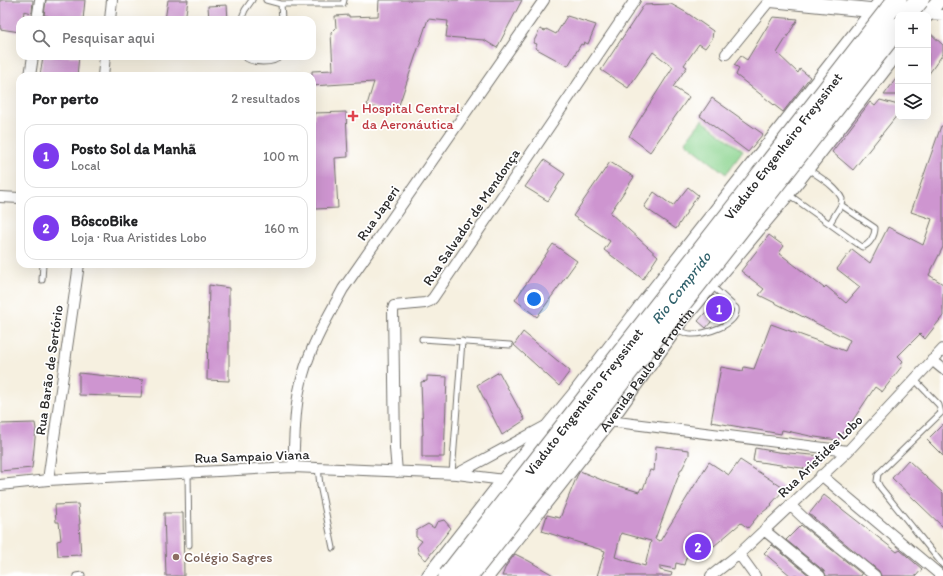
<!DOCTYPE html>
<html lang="pt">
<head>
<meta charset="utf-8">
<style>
  body { margin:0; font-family:Itim,sans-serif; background:#f2f2f2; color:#202124 }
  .controls { position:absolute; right:12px; top:12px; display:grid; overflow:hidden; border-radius:8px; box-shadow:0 4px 16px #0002 }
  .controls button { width:36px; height:36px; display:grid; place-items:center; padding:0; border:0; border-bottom:1px solid #e0e0e0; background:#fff; color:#202124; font:20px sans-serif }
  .you { position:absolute; left:534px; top:299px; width:14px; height:14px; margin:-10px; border:3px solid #fff; border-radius:50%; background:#1a73e8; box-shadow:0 0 0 6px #1a73e833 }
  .badge { display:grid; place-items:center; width:26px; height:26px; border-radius:50%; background:#7c3aed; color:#fff; font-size:13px; font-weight:700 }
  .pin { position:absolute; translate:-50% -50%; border:2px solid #fff; box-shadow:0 1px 4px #0006 }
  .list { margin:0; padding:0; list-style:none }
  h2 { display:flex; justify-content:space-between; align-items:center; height:52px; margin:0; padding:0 16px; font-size:17px }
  h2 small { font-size:13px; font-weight:400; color:#757577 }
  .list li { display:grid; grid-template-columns:26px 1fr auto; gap:12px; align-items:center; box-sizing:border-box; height:64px; margin:0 8px 8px; padding:0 8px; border:1px solid #e0e0e0; border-radius:12px }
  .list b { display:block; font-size:15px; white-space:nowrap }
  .list p { margin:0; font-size:13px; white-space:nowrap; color:#757577 }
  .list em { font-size:13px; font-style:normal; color:#757577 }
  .icon { flex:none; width:22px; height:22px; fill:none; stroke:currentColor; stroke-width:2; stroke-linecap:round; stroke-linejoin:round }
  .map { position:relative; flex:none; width:943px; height:576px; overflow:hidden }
  .search { position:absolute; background:#fff; box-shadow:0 4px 16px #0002; left:16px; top:16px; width:300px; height:44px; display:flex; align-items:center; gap:10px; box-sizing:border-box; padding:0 14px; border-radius:12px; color:#757577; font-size:15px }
  .panel { position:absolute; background:#fff; box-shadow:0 4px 16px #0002; left:16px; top:72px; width:300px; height:196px; border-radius:12px }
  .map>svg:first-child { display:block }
</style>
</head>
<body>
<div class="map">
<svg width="943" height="576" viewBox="0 0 943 576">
  <rect width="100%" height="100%" fill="#fff"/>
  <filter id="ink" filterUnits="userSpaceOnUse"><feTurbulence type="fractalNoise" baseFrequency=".025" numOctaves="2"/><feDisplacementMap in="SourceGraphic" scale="8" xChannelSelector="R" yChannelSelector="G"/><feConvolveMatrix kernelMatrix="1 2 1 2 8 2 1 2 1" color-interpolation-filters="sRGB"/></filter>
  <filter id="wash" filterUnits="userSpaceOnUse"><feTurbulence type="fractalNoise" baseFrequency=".012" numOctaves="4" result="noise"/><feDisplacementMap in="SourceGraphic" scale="16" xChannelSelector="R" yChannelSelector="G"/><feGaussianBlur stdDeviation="0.9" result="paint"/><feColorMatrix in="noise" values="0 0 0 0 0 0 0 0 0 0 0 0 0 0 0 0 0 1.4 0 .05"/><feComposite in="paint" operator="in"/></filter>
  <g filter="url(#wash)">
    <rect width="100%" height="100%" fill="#f6f0e0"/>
    <path fill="#8bd48f" stroke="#5b805d" d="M702,120L743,151L726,174L685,142Z"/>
    <g id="blocks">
      <path fill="#ce95d0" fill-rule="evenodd" d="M0,0H33L32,13L24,11L23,20H20V32L0,29Z
        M46,0H85L83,20H47L48,16L44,15Z
        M168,0H188L185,20H165Z
        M379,0H522L497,48L484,40L446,37L448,21L428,19L396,114L367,105L374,82L312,86V71L333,70L331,33L336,28L335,16L349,15V17L378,16Z
        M671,4L687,13L713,31L712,39L705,48L699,44L684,65L687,67L673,87L689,97L650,152L629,136L673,67L653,52L628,88L601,70L644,5Z
        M227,5L228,20H209L208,6Z
        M567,16L596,25L588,44L584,42L583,45L581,44L568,66L535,48L537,44L533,43L540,29L545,31L546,29L556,34Z
        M773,17L798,19L777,53L798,73L800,69L810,77L783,112L736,75L739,68L734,65L741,56L747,60Z
        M928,31L943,45V54L928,75Z
        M43,56H79L77,76H40Z
        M898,76V95H884Z
        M712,98L763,134L748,152L700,116Z
        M880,100L898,105V114L853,170L832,152L870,102L875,106Z
        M346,112L348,157L335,158L338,208L315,209L312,118H314V113Z
        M941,126H943V247L929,275L943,284V316L925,339L920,334L898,356L903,361L901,364L902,366L882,392L875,387L849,426L837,440L815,437L782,430L781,434L711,422L721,367L743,371L744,367L754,369L771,324L845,351L850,340L759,295L764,289L741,271L769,235L784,246L779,253L824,288L826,286L846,303L860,287L837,269L852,249L870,263L888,227L923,245L932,219L911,212Z
        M544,160L565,174L548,201L525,187Z
        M610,162L634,177L610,213L658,256L643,279L604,250L610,241L573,216Z
        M688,187L698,195L676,229L644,207L654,192L673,206Z
        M553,244L577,261L537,317L515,300Z
        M209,285L229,288V381L207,380Z
        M713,295L732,310V313L729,317L722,322L715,317L706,328L698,321L711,306L708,302Z
        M523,332L570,371L559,386L514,345Z
        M499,372L525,420L502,435L477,385Z
        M79,373L143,380L141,397L79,395Z
        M427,376L447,377L444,457H422V435H423L421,382L427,381Z
        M35,423L36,429L32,468L0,471V424Z
        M943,424V456L927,440Z
        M656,446L689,450V455L682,469H681L655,539L660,541L709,462L729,475L740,460L785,489L771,504L772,505L758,516L748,528L741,523L714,546L706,537L703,555L688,551L684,565L676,563L675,569L660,566V570L672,573L671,576H597L605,551L542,531L547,515L560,518L577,476L580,471L609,483L639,492L641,488L643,489L650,470L654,471ZM621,533L651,541L645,566L615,557Z
        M755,448L778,452L823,456L808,469L753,461Z
        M908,460L943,493V527L892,478Z
        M824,495L897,552L900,550L922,569L916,576H881L879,571L809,514Z
        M78,504L80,524H79L81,555L58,556L57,541L61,540L59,522H56L55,505Z
        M164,513H183L184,576H166Z
        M444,520L451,528L426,560L419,554L417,547L422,541L416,537V531L428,524L434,528L437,522Z
        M801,525L862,574L861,576H826L824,571L786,540Z
        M772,545L810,576H791L764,553Z
        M515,554L529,561L555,576H502L506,566Z"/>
    </g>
  </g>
  <g filter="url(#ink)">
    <use href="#blocks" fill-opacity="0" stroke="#72706a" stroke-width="1"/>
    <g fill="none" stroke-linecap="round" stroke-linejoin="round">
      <defs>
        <path id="lane" d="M266,0L281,4H343L344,0
          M281,4L282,20
          M241,20L245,10L252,0
          M244,56C251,64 274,64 281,56
          M808,169C819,177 836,186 842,199L841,205L830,223
          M788,194L862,247C870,245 875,235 875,228L841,205
          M42,280L43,264
          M676,329C681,331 686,334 691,334C704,335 739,325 736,308L712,286
          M422,339L510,345
          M915,380L939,405L941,413L878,474L877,481L880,487L943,565
          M318,468L320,485L333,548
          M188,472L189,545
          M452,474L462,341
          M76,576L82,575"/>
        <path id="street" d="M928,14L943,15
          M37,20L40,0
          M110,20L112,0
          M726,54L770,0
          M30,76L33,56
          M103,76L105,56
          M0,197L20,198
          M932,360L943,369
          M605,418L609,421L848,451
          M293,467C295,437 294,404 303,375C311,345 328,317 343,289L544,0
          M397,472L395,448L393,309L394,306L425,303L430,301L433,298L635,0
          M457,474L544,427
          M821,475L939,574
          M48,480L79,264
          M0,485L48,480L293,467L457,474L504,480
          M790,505L809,523L875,576
          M764,530L820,576
          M739,554L755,576
          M711,576L739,554L848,451L943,349"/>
        <g id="secondary">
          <path d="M771,0L880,11"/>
          <path d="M901,12L928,14"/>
          <path d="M927,15L939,0"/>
          <path d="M429,576L504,480L574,395L647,299L882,0"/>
          <path id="s1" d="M487,576L609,421L679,323L783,199L898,51"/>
        </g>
      </defs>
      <use href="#lane" stroke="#72706a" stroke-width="7"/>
      <use href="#street" stroke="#72706a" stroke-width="12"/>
      <use href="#secondary" stroke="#72706a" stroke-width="16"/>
      <use href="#lane" stroke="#fff" stroke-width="5"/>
      <use href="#street" stroke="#fff" stroke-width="10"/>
      <use href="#secondary" stroke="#fff" stroke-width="14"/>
      <defs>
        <g id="highway-bridge">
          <path d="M907,15L919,0"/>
          <path id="s2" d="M448,576L897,0"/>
          <path d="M468,576L898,27"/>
        </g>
      </defs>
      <use href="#highway-bridge" stroke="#72706a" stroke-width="21" stroke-linecap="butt"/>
      <use href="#highway-bridge" stroke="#fff" stroke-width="19"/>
    </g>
  </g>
  <path fill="#e0444e" stroke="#fff" stroke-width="1.5" d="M351 110h4v4h4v4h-4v4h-4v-4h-4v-4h4z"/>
  <circle fill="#8d6e63" stroke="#fff" stroke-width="1.5" cx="176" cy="557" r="4"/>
  <g text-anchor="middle" stroke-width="3.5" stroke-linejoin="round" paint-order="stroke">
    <g font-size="14" fill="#be3a42" stroke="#fff" text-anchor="start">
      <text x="362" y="113">Hospital Central<tspan x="362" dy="16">da Aeronáutica</tspan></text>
    </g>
    <g font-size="14" fill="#2b2b2b" stroke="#fff">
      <text dy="5" stroke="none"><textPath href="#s2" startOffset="545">Viaduto Engenheiro Freyssinet</textPath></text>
      <text transform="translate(378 213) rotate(-55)" y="5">Rua Japeri</text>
      <text transform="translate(471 217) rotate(-56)" y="5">Rua Salvador de Mendonça</text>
      <text dy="5" stroke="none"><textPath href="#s1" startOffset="261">Avenida Paulo de Frontin</textPath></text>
      <text transform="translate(49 370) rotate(-82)" y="5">Rua Barão de Sertório</text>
      <text dy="5" stroke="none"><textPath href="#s2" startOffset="221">Viaduto Engenheiro Freyssinet</textPath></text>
      <text transform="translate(252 456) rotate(-2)" y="5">Rua Sampaio Viana</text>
      <text transform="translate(820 456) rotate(-44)" y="5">Rua Aristides Lobo</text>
    </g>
    <g font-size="14" fill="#785e54" stroke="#fff" text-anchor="start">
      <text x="184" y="562">Colégio Sagres</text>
    </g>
    <g font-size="15" font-style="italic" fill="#34646e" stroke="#fff">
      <text transform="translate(681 288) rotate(-52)" y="5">Rio Comprido</text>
    </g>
  </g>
</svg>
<div class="controls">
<button>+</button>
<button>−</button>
<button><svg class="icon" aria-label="layers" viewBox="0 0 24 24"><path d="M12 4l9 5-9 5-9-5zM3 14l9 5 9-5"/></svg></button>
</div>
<div class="you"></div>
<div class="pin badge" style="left:719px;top:309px">1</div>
<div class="pin badge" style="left:698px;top:547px">2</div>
<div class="search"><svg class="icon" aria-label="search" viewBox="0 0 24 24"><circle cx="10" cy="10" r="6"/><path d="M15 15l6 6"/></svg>Pesquisar aqui</div>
<section class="panel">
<h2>Por perto<small>2 resultados</small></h2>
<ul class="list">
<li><span class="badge">1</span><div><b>Posto Sol da Manhã</b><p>Local</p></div><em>100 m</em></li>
<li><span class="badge">2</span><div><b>BôscoBike</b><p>Loja · Rua Aristides Lobo</p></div><em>160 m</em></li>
</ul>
</section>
</div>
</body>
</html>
